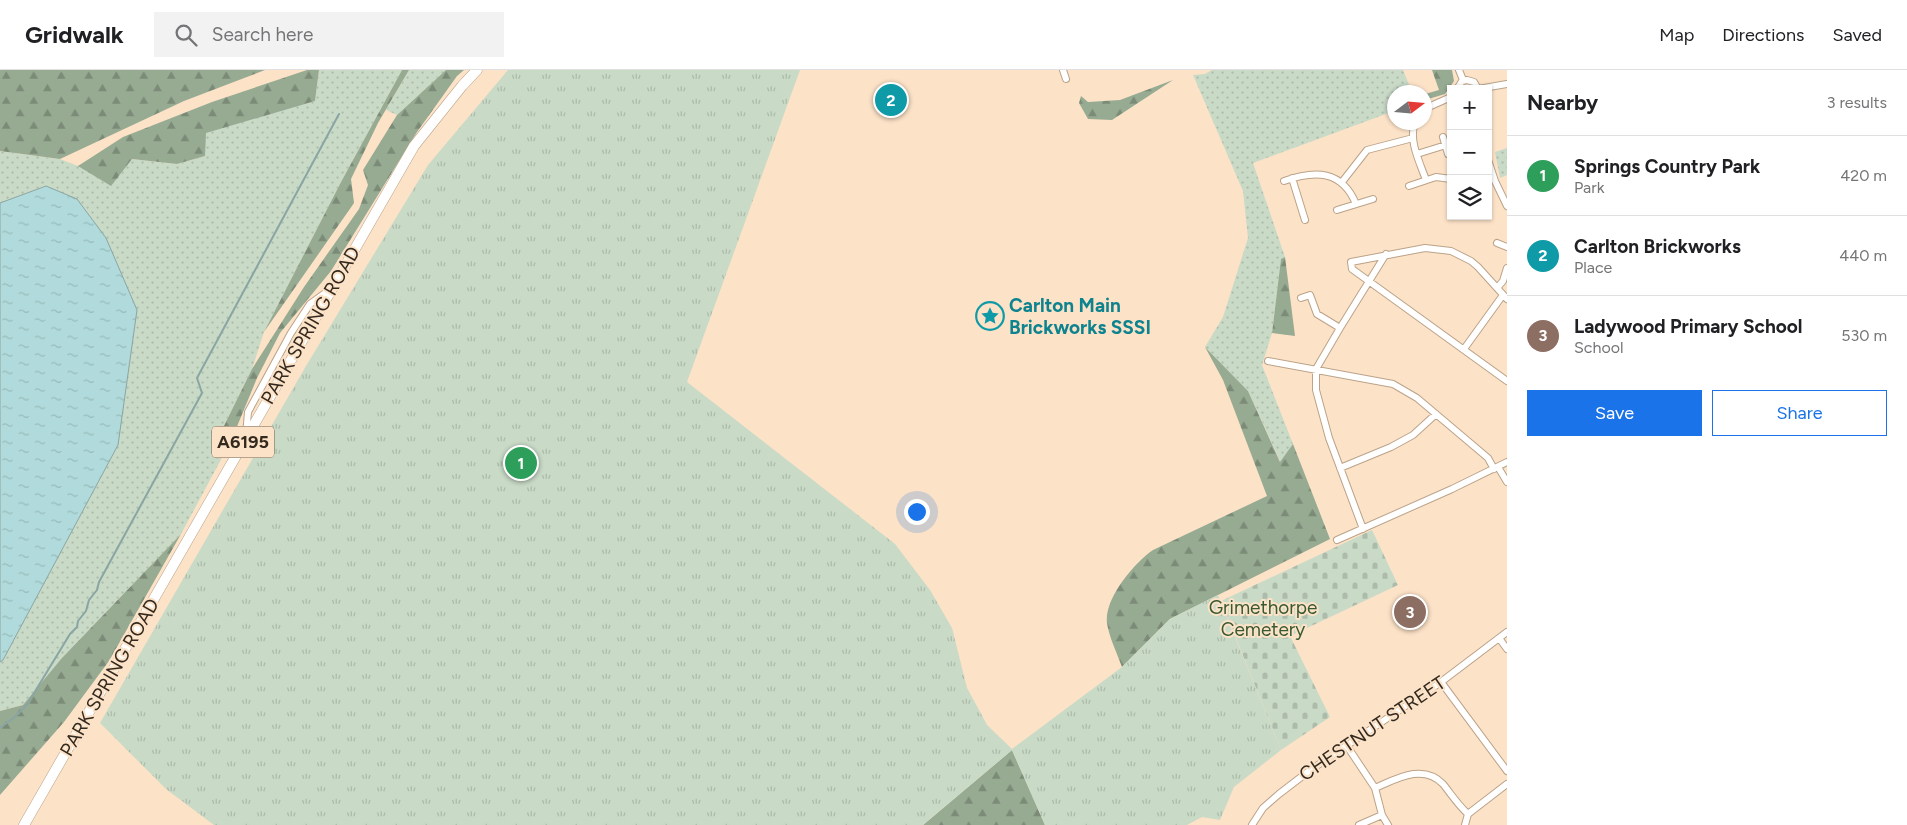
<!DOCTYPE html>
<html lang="en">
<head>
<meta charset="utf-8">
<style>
  body { margin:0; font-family:Figtree,sans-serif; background:#f2f2f2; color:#202124 }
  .controls { position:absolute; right:15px; top:15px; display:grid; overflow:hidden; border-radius:0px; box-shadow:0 1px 4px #0004 }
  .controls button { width:45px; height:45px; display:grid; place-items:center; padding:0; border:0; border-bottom:1px solid #e0e0e0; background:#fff; color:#202124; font:25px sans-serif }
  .compass { position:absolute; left:1387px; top:15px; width:45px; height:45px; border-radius:50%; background:#fff; box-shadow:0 1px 4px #0004; rotate:74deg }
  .you { position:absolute; left:916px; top:441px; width:18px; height:18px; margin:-12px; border:4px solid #fff; border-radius:50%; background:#1a73e8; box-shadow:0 0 0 8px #1a73e833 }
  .badge { display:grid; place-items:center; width:32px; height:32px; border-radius:50%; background:#1a73e8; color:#fff; font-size:16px; font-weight:700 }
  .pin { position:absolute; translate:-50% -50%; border:2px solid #fff; box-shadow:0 1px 5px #0006 }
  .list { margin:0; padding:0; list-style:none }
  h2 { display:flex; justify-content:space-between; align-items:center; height:65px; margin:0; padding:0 20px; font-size:21px }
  h2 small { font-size:16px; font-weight:400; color:#757577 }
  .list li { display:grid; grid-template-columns:32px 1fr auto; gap:15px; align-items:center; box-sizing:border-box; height:80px; padding:0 20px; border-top:1px solid #e0e0e0 }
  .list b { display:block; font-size:19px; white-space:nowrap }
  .list p { margin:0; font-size:16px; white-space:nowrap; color:#757577 }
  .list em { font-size:16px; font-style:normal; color:#757577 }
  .actions { display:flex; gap:10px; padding:15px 20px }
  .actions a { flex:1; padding:11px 0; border:1px solid #1a73e8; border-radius:0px; text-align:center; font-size:18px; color:#1a73e8 }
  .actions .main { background:#1a73e8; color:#fff }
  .icon { flex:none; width:28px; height:28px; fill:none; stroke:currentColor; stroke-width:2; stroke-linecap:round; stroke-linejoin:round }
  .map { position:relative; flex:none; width:1507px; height:755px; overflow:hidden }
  header { display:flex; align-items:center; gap:30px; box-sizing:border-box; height:70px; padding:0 25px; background:#fff; border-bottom:1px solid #e0e0e0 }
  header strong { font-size:24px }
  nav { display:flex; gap:28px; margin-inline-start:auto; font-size:18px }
  .search { width:350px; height:45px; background:#f2f2f2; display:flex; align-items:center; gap:12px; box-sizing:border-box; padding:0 18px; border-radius:0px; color:#757577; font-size:19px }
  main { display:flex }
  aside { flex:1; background:#fff }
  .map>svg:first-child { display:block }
</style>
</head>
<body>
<header>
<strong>Gridwalk</strong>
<div class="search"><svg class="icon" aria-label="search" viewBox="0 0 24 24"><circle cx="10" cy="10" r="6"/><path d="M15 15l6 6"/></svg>Search here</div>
<nav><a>Map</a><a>Directions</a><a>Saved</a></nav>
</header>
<main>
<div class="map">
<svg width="1507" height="755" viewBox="0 0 1507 755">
  <defs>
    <pattern id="grass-dots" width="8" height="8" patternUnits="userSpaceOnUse" patternTransform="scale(1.25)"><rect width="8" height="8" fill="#c9dac7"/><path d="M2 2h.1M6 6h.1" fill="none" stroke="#adbbaa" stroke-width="1.8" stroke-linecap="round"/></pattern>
    <pattern id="forest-firs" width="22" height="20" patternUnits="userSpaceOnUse" patternTransform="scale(1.25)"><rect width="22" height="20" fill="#96ab92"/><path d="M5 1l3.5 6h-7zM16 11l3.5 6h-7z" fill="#7b8b77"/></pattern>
    <pattern id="cemetery-stones" width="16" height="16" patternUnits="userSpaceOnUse" patternTransform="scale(1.25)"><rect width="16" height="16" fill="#c9dac7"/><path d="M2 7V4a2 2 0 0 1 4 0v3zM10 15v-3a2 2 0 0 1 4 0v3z" fill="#adbbaa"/></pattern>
    <pattern id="park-tufts" width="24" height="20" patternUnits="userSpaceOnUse" patternTransform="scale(1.25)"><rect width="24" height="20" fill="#c9dac7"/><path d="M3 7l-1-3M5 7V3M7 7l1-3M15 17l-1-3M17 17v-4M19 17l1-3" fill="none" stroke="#adbbaa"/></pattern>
    <pattern id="water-ripples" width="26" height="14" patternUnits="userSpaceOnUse" patternTransform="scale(1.25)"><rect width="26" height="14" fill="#b0dadb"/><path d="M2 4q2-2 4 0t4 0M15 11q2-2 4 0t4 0" fill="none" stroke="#98bbbc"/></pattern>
  </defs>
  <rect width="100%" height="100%" fill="#fce2c7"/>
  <path fill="url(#grass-dots)" d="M319,0H402L341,112L264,262L252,299L220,364L231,371L181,464L61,589L23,635L0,641V592L3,590L118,375L45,116L0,133V81L60,89L78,96L132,89L177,94L205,86V59L315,31Z
    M409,0H446L397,45L386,40Z
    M1212,0H1403L1412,22H1394V41L1253,93L1285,187L1281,190L1272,263L1262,295L1293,374L1281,393L1248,321L1205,277L1223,247L1248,168L1243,121L1193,5L1205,4Z
    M1507,78V105L1500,108L1495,82Z"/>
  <path fill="url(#forest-firs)" d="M0,0H265L184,31L60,89L0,81Z
    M307,0H319L315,31L206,63L205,86L177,94L132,89L111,116L78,96L123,67L212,32Z
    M402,0H409L378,53L351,109L354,133L264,262L341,112Z
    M446,0H464L457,6L417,62L331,201L280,263L257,308L231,371L220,364L252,299L304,217L359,139L368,115L363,100L397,45Z
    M1432,0H1452L1454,11L1445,24L1425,30V24L1439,20Z
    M1173,10L1112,50L1088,49L1079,33L1081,26L1088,32L1120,30Z
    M1285,187L1295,266L1272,263L1281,189Z
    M1205,277L1248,321L1280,392L1293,374L1330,469L1170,549L1122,597C1117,583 1109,567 1107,553C1104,529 1134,493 1153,480L1267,426L1223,310Z
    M181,464L109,591L64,652L0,725V641L23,635L61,589Z
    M1012,680L1045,755H923Z"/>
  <path fill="url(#cemetery-stones)" d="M1372,460L1398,515L1290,566L1330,647L1281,680L1221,531Z"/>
  <path fill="url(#park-tufts)" d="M508,0H800L687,312L895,474L930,520L952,558L967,618L978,638L987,655L1012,679L1122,597L1170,549L1218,525L1281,680L1234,717L1220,750L1202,747L1187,755H1045L1012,680L923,755H214L166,719L100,653L306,296L428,95Z"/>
  <path fill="url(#water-ripples)" stroke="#8aa5a3" d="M46,116L77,129L106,168L137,240L118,375L3,590L0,592V133Z"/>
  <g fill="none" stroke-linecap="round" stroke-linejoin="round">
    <path stroke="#8aa5a3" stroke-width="2" d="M0,658L16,646L28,633L70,564L77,557L78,551L86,541L89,530L97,520L99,512L202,323L197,308L339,44"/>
    <defs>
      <path id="street" d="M1063,0L1066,9
        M1459,0L1463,10
        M1457,19L1462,11L1467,10L1474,12L1478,19
        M1478,19L1507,14
        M1424,39L1451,27
        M1415,52C1408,70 1420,93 1426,110
        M1443,67L1448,84
        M1417,84L1446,75
        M1488,90L1495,111L1507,136
        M1292,108L1305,150
        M1284,111C1315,100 1342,100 1356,134
        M1342,112L1367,80L1413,68
        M1409,116L1436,107L1451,109
        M1337,140L1373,129
        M1497,173L1507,177
        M1497,218L1503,211L1507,198
        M1301,228L1310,225L1317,244L1340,258
        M1507,229L1478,197L1471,191L1451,181L1425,178L1351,192L1352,199L1507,311
        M1464,279L1503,225
        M1268,291L1393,314L1417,328L1488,388L1494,399
        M246,365L248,342L291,263L310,234L328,221
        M1498,397L1507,412
        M1340,398L1391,377L1413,365L1436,344
        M1363,459L1329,368L1316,320V299L1340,258L1386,184
        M1337,470L1452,419L1507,392
        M1499,568L1507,579
        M1441,612L1507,701
        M1347,676L1375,718L1382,745
        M1375,718C1396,709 1423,693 1443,714C1451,724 1458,735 1468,744
        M1468,744L1507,714
        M1252,755L1263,738L1279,724L1309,701L1441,612L1507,562
        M1359,755L1382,745L1388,755
        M1465,755L1468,744"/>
      <path id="primary" d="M24,755L414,76L462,16L477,0"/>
    </defs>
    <use href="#street" stroke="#bba389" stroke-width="8"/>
    <use href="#primary" stroke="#bba389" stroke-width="11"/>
    <use href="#street" stroke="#fff" stroke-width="6"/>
    <use href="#primary" stroke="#fff" stroke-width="10"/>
  </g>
  <defs>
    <symbol id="sight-ring" viewBox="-11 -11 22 22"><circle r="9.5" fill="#fce2c7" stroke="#0f9aa8" stroke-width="1.5"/><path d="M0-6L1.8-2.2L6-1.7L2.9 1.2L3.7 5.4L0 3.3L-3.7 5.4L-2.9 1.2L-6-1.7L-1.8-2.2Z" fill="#0f9aa8"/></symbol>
  </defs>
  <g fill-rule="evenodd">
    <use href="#sight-ring" x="974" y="230" width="32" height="32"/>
  </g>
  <g text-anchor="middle" stroke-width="4" stroke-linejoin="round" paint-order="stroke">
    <rect fill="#fce2c7" stroke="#6f6051" stroke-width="1" x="212" y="356.5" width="62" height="31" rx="4"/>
    <g font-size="18" font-weight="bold" fill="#33291f">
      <text x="243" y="378">A6195</text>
    </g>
    <g font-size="19" font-weight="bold" fill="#0d838f" stroke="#fce2c7" text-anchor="start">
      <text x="1009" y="242">Carlton Main<tspan x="1009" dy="22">Brickworks SSSI</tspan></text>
    </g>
    <g font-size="19" fill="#33291f" stroke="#fce2c7">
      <text transform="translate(310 255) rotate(-60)" y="7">PARK SPRING ROAD</text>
      <text transform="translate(109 607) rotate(-60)" y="7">PARK SPRING ROAD</text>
      <text transform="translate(1372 658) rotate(-34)" y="7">CHESTNUT STREET</text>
    </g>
    <g font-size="19" fill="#375932" stroke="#fce2c7">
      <text x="1263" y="544">Grimethorpe<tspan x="1263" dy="22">Cemetery</tspan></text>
    </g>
  </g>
</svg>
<div class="controls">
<button>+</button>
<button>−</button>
<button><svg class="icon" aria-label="layers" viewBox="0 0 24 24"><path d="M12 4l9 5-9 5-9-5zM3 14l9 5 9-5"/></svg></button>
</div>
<svg class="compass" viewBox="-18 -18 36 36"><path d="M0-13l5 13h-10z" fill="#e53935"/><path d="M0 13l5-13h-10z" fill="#757577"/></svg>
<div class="you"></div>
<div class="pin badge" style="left:521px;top:393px;background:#2e9e5b">1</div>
<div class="pin badge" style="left:891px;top:30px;background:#0f9aa8">2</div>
<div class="pin badge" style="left:1410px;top:542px;background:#8d6e63">3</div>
</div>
<aside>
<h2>Nearby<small>3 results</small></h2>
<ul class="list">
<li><span class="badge" style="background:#2e9e5b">1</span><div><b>Springs Country Park</b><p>Park</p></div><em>420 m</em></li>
<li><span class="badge" style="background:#0f9aa8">2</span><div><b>Carlton Brickworks</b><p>Place</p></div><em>440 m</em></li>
<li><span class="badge" style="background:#8d6e63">3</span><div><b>Ladywood Primary School</b><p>School</p></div><em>530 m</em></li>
</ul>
<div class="actions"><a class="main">Save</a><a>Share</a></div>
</aside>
</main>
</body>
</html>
